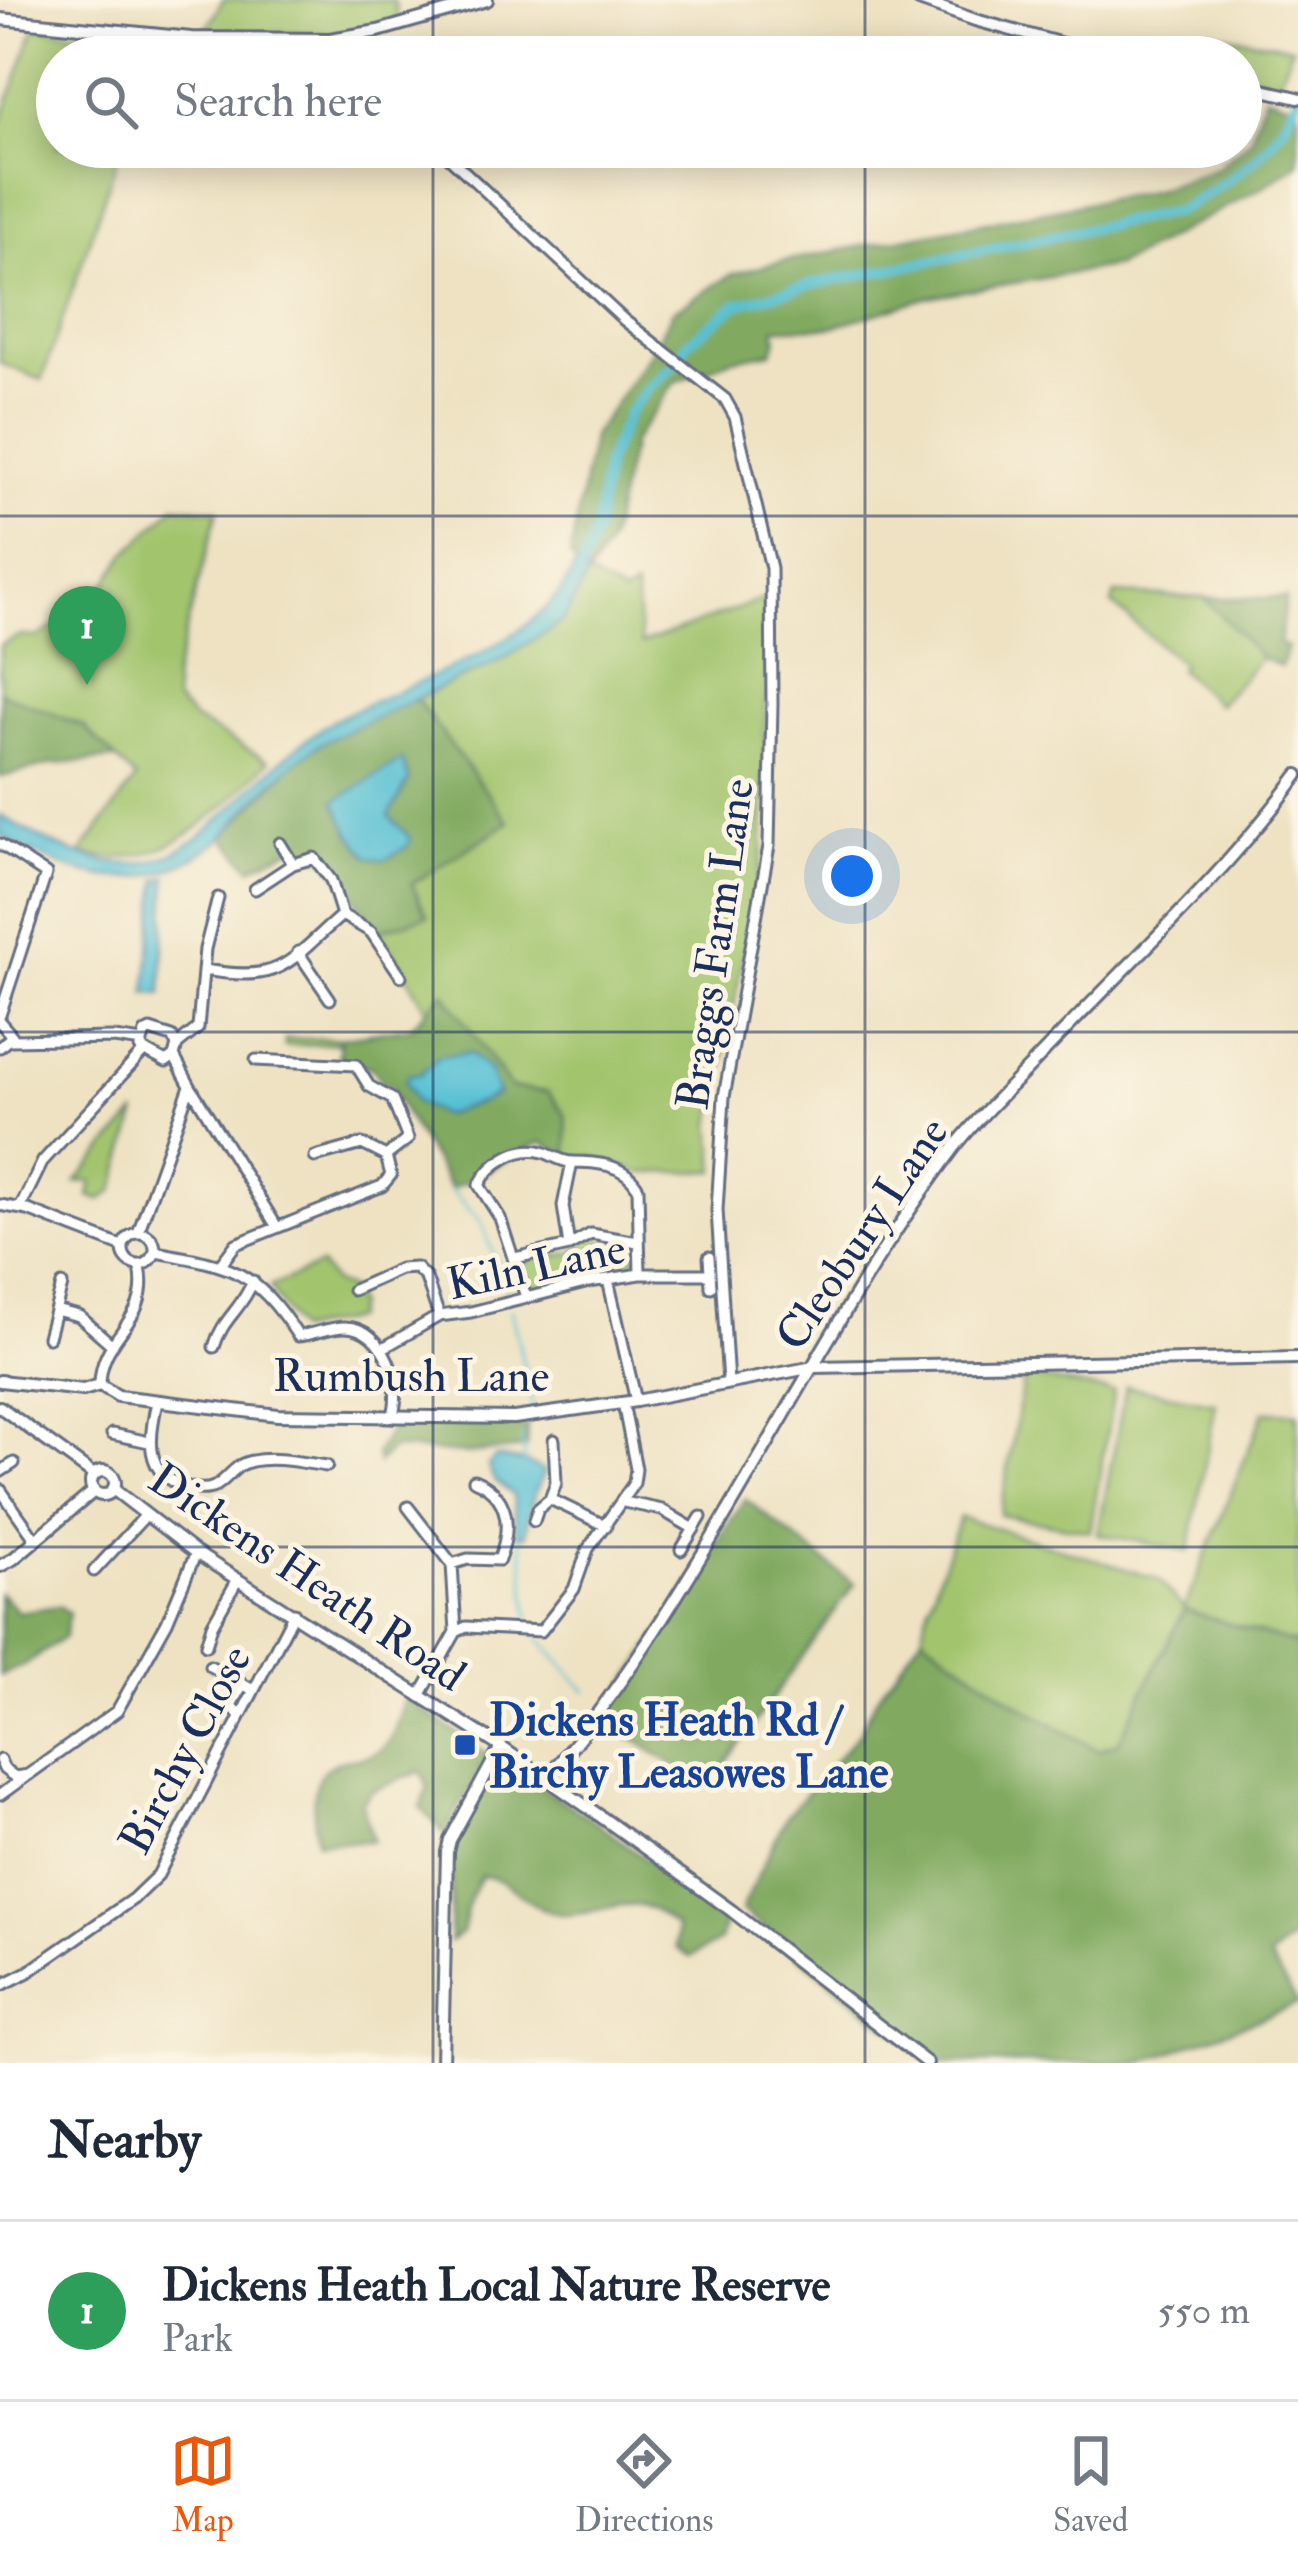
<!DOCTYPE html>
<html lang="en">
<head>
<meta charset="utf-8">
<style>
  body { margin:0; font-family:"IM FELL Double Pica",serif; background:#f2f2f3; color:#1f2937 }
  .you { position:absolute; left:852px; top:876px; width:42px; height:42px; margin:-30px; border:9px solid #fff; border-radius:50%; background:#1a73e8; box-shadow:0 0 0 18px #1a73e833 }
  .badge { display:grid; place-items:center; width:78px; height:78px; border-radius:50%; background:#ea580c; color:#fff; font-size:39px; font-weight:700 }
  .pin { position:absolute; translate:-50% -99px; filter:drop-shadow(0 3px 6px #0008) }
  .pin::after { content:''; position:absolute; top:63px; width:42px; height:36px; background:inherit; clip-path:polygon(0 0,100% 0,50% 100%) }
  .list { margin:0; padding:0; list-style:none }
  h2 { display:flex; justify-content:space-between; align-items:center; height:156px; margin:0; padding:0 48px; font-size:51px }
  h2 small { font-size:39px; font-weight:400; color:#747a83 }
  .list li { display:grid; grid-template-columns:78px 1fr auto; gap:36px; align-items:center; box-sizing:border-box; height:180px; padding:0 48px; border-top:3px solid #e0e1e3 }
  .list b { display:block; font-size:45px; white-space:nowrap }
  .list p { margin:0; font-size:39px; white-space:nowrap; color:#747a83 }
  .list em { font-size:39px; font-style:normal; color:#747a83 }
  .icon { flex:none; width:66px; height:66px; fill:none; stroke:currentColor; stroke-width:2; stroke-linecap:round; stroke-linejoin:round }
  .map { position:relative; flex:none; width:1298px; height:2063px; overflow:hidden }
  .search { position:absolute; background:#fff; box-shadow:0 6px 30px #0003; left:36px; right:36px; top:36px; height:132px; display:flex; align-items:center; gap:30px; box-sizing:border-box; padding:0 42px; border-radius:66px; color:#747a83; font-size:45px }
  .sheet { height:336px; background:#fff }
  nav { display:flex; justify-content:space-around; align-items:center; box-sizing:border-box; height:168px; border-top:3px solid #e0e1e3; background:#fff; font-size:33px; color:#747a83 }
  nav a { display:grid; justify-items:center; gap:6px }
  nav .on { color:#ea580c }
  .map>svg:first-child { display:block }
</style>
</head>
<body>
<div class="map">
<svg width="1298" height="2063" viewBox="0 0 1298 2063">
  <rect width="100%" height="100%" fill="#fcf5e5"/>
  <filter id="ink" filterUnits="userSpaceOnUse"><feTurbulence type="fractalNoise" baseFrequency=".00833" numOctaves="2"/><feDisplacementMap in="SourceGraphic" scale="24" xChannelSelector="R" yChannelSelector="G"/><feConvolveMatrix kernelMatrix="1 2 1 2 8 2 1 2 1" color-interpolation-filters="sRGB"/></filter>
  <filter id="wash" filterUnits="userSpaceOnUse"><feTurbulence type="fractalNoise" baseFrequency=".004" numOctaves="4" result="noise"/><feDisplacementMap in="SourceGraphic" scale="48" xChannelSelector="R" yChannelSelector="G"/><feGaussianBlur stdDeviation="2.7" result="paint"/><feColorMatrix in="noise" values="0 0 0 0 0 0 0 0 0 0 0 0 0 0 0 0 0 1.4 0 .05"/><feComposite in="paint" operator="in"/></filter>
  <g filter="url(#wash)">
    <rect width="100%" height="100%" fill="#eee2c2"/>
    <path fill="#a2c46d" stroke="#5e7a66" stroke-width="3" d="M223,0H394L398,19L338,35L205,31Z
      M42,28L97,35L95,57H57V147H121L42,380L0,363V126L34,29Z
      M1209,32L1292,47L1279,81L1241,75V57H1207Z
      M175,506L218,510L173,679L175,701L193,719L269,761C213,817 165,873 80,854L136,779L83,726L0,692V645L20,636L38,637L93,603L126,554Z
      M588,575L623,595L635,588L641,644L767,598L763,850L712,1124L716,1171L641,1173L595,1157L568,1156L542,1142L450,1188C431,1152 407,1123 391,1085L382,1082L372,1068L339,1058L340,1043L285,1046V1039L340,1038L411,1027L427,1010L395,955L328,860L296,846L251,868L224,837L298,758L323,742L506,658L563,621Z
      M1115,594L1205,598L1261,658L1218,705L1179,669L1182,664L1112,604Z
      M137,1113L114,1191L100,1200L89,1196L92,1181L76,1182Z
      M596,1238L629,1246L637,1258L635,1266C623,1272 619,1269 606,1270C577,1274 564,1293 532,1288L523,1268L527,1259L573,1253L586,1239Z
      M320,1265L334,1283L349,1289L356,1305L353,1319L297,1331L270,1287Z
      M1024,1376L1114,1392L1090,1531L1000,1515Z
      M1126,1386L1216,1403L1189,1551L1098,1534Z
      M1264,1412L1298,1413V1645L1184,1610L1119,1742L1098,1750L1016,1703L922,1635L929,1604L960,1517L1158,1579L1184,1609Z"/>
    <path fill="#81aa60" stroke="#4e6c5f" stroke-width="3" d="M1265,95L1298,106V164L1263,187L1116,266L928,297L832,327L775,328L777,340L772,352L732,359L675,382L632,443L609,542L588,575L570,557L592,437L649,354L673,311L733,274L784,261L1155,190L1217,168L1250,140Z
      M1205,598H1286L1279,644L1287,647L1281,667L1261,658Z
      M0,692L83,726L116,759L53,764L0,777Z
      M416,699L509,822L412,884L427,916L378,931L328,860L296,846L251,868L224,837L298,758L322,743Z
      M444,992L511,1088L548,1092L566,1116L568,1156L541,1142C507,1156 488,1176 450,1188C431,1152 407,1123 391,1085L382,1082L372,1068L339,1058L340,1038L411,1027Z
      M462,1422L527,1426L526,1448L464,1454L393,1448L378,1463L376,1454L394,1424Z
      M745,1499L854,1584L709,1787L603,1720Z
      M0,1593L18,1612L59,1606L69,1613L64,1637L26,1664L0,1676Z
      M1184,1610L1298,1645V1934L1269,1958L1298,2004L1141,2063H932L741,1910L786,1817L860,1732L876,1699L922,1635L1016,1703L1098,1750L1119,1742Z
      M405,1698L488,1754L445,1834L421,1808L428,1786L421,1771L372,1791L362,1803L373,1841L317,1842C313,1806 304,1763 352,1759C365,1758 378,1755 387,1744C396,1732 400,1712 405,1698Z
      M498,1761L590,1818L726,1918L720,1941L690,1957L676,1948V1927C666,1919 655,1909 643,1906C610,1899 582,1923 548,1911C523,1903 510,1878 481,1876L469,1900L462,1933L450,1941L452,1848Z"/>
    <path fill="#58c1d4" stroke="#3a7899" stroke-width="3" d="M576,563L588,575L563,621L506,657L322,743C294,761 269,785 246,810C237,819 231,830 222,838C145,902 78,881 0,835V815C187,930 192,818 329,723C403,682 545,648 576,563Z
      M402,760L409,780L389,816L410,838L408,846L385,860L369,857L350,833L335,801Z
      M167,877L162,994L146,993L158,880Z
      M471,1053L490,1072L498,1093C484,1105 461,1106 444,1116L416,1102L405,1081L409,1075L420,1074L440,1056Z
      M496,1457L525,1462L544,1471L530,1507L526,1535L517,1534L513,1495L494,1480L488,1466Z"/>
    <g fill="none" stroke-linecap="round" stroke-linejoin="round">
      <path stroke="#58c1d4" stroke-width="3" d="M450,1189L481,1222L508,1293
        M511,1310L533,1408
        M522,1436L525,1462
        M521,1537L529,1619
        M539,1638L586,1691"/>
      <path stroke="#58c1d4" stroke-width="10" d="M578,575L596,531L606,464L629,412L648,388L679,360L687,343L737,304L810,285L1178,211C1229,181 1277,153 1298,95"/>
    </g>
  </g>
  <g filter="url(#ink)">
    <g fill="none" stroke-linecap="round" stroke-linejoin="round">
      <defs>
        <path id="minor" d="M330,39L347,57
          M438,147L624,320L725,399L735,417L771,568L772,704L769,846L724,1097L717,1210L728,1383
          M280,843L293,864
          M0,844L46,874L0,1015
          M342,915L371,932L401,976
          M298,952L330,999
          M204,970C284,983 285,964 342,915L331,880L314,858L293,864L255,889
          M0,1022L12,1036L0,1047
          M11,1040L114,1038L142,1042
          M177,1045L198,1028L205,949L218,898
          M190,1086L277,1227
          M315,1157L362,1144L386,1156
          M0,1205L28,1210L121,1246
          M20,1208L43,1161L143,1052
          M139,1230L190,1086L174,1056L177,1045L172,1037L150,1030L145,1033L140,1048L166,1062L174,1056
          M123 1249a16 16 0 1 1 32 0a16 16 0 1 1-32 0Z
          M569,1246L563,1206L572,1162
          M156,1252C232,1266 254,1269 298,1336C314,1334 330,1327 345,1327C385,1327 404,1387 392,1417
          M709,1257L711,1287
          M515,1258L569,1246L591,1234L638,1242
          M221,1264L236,1244L382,1186L391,1175L386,1156L408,1139L392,1099L369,1086L356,1065L256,1060
          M608,1280L636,1401
          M353,1290L400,1269L416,1268L426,1278L439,1316
          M526,1297L500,1218L479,1185C490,1163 518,1145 543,1152C552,1155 562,1162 571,1162C595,1162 624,1163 638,1188L640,1274
          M55,1310L79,1316L111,1344
          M48,1337L62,1285
          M214,1347C223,1317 241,1311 253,1281
          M383,1348L439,1316L471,1312L589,1282L640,1274H710
          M100,1385C100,1333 152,1323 140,1267
          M157,1402C149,1436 143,1475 186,1487C194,1489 206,1491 214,1487C228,1480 234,1464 252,1461C276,1456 303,1463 327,1466
          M112,1434L149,1442
          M0,1472L14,1463
          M0,1489L35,1539
          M550,1499L556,1483L554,1440
          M624,1502L662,1510L694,1529
          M408,1507L452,1564L468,1559L499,1560C512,1526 510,1495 474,1480
          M534,1521L538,1509L550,1499L606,1526
          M681,1550L701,1517
          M452,1564L456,1632
          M94,1571L146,1515
          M206,1645L212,1625L238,1579
          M210,1666L253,1690
          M420,1696L456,1632L466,1627L541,1631L574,1589L588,1549L634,1483L636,1469L623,1403
          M240,1716L231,1705L243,1684
          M0,1760L4,1769L15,1777L28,1775
          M0,1795L117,1711L167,1622L196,1553
          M0,1986L28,1972L133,1899L158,1875L294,1613"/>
        <path id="tertiary" d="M919,0L975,20L1110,57
          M0,19L191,38L330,39L378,31L487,0
          M1241,85L1298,98
          M0,1381L83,1390L100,1385L118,1396L278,1415L514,1418L636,1401L814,1367L1298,1358
          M0,1407L94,1475
          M91 1483a12 12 0 1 1 24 0a12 12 0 1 1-24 0Z
          M113,1489L196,1553L501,1747L600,1816L732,1911L927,2063
          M0,1566L13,1559L94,1491
          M546,1779C708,1586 804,1348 954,1148C979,1115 1013,1085 1041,1055C1128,964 1224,876 1298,775
          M442,2063L447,1852L450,1840L501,1747"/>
      </defs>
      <use href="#minor" stroke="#656e81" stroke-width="15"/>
      <use href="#tertiary" stroke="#656e81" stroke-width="16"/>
      <use href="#minor" stroke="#fff" stroke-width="9"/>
      <use href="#tertiary" stroke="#fff" stroke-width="10"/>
    </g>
  </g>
  <path fill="none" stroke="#1b2f5e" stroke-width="3" stroke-opacity="0.55" d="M433,0V57M865,0V57M433,147V2063M865,147V2063M0,516H1298M0,1032H1298M0,1547H1298"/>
  <rect fill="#1a4fb4" stroke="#fcf5e5" stroke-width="4.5" x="453" y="1733" width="24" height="24" rx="6"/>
  <g text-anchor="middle" stroke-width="10" stroke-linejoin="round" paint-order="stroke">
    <g font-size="45" fill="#1b2f5e" stroke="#fcf5e5">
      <text transform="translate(714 944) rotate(-82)" y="16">Braggs Farm Lane</text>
      <text transform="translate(861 1233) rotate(-56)" y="16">Cleobury Lane</text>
      <text transform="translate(536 1265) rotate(-12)" y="16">Kiln Lane</text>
      <text x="411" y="1391">Rumbush Lane</text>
      <text transform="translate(308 1576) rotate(34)" y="16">Dickens Heath Road</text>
      <text transform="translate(184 1749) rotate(-62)" y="16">Birchy Close</text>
    </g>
    <g font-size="45" font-weight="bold" fill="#164399" stroke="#fcf5e5" text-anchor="start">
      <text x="489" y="1735">Dickens Heath Rd /<tspan x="489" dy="52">Birchy Leasowes Lane</tspan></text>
    </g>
  </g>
</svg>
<div class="you"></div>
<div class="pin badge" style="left:87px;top:685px;background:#2e9e5b">1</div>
<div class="search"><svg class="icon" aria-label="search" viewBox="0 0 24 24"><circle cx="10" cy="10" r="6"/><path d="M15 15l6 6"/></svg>Search here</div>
</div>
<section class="sheet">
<h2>Nearby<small></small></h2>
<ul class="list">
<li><span class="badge" style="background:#2e9e5b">1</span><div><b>Dickens Heath Local Nature Reserve</b><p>Park</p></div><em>550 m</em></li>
</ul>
</section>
<nav>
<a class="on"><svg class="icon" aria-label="map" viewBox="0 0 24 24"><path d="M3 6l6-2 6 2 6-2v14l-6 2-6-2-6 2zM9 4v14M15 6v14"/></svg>Map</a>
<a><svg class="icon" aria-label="directions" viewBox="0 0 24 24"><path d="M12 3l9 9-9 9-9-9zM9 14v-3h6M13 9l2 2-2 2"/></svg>Directions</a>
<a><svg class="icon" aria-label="saved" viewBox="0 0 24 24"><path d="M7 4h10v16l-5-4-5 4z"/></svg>Saved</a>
</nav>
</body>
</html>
